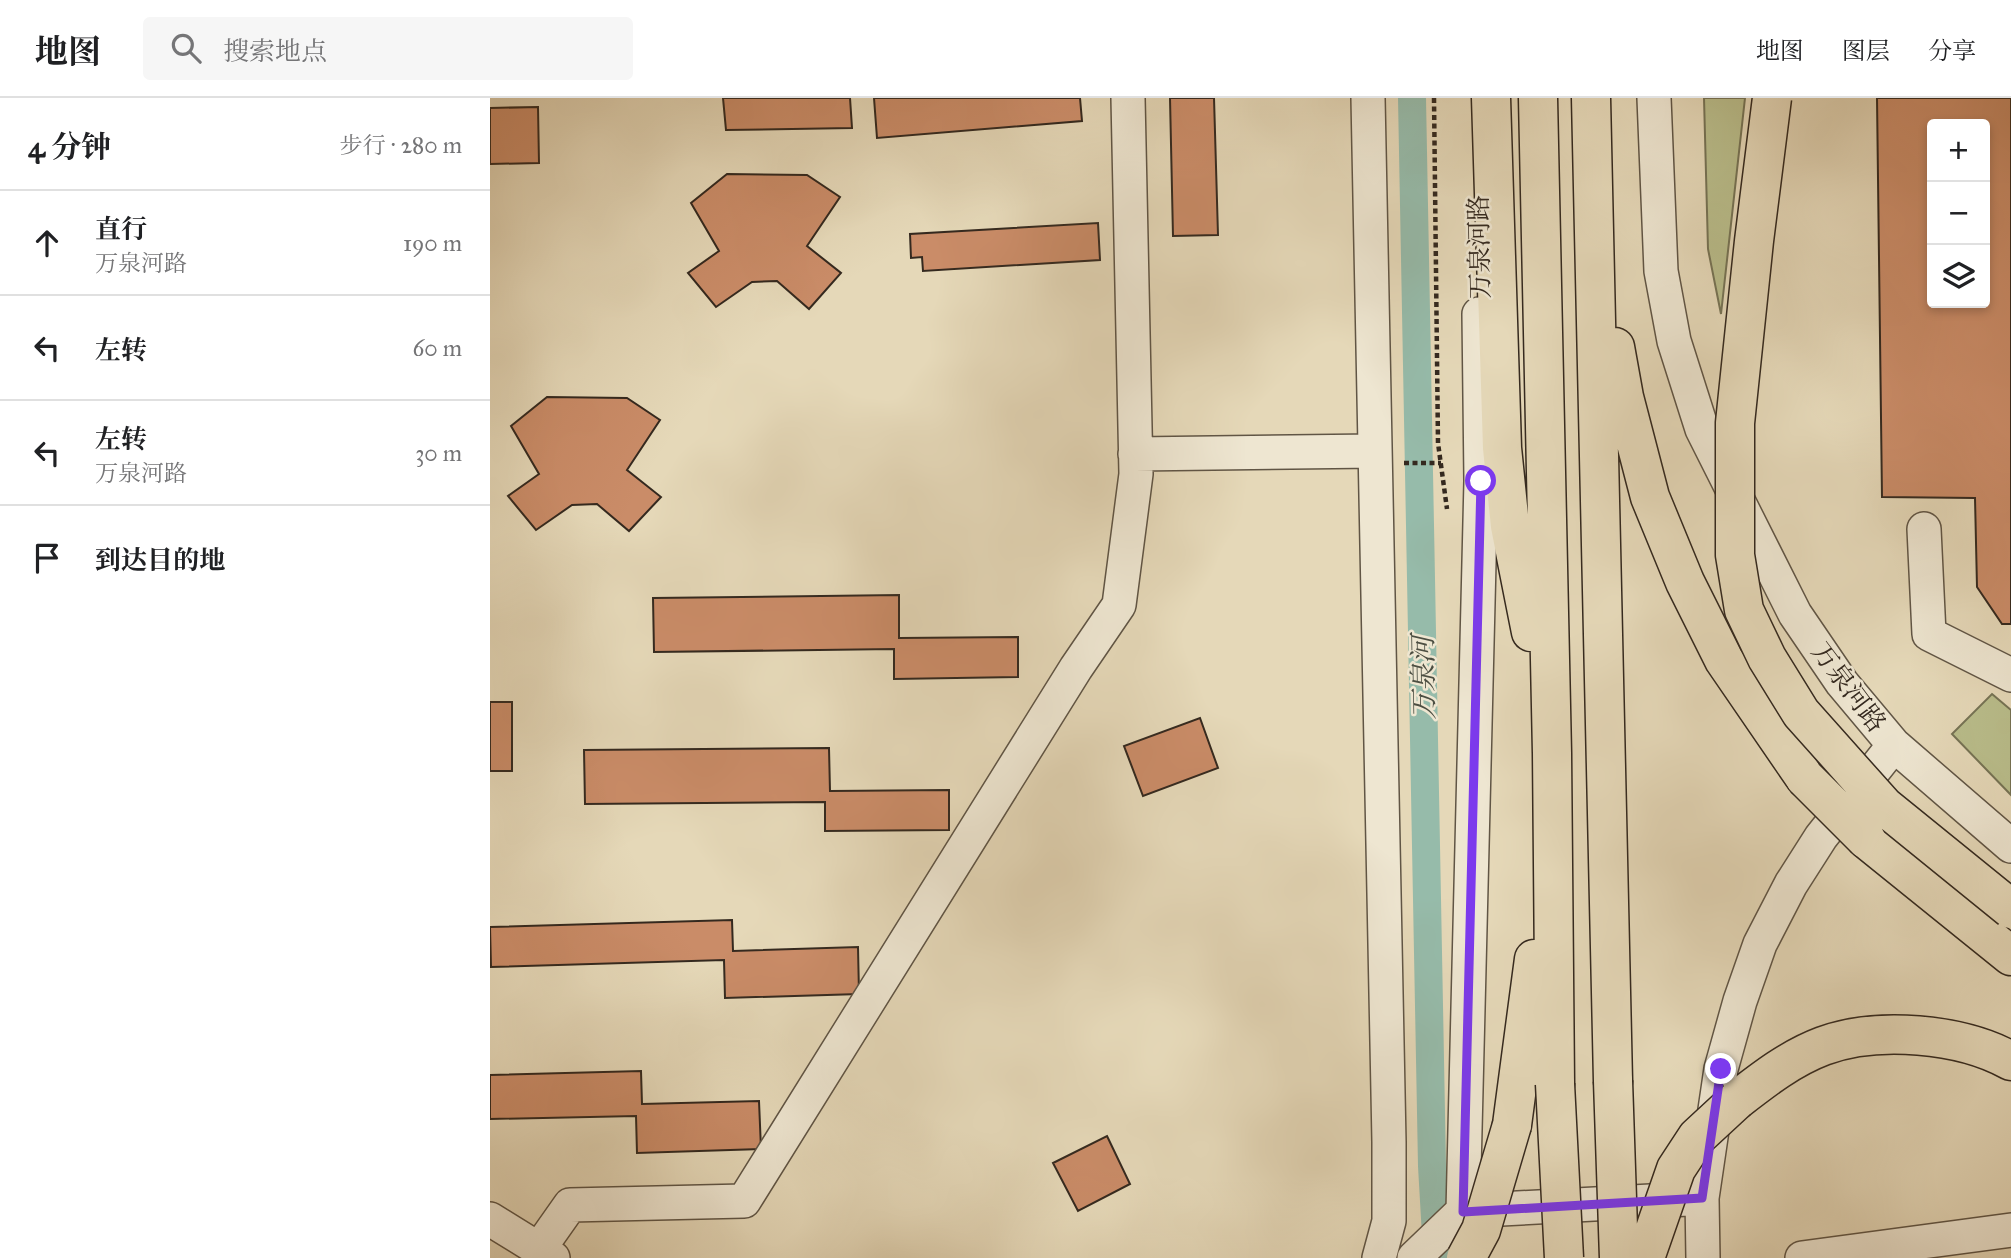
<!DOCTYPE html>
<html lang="zh">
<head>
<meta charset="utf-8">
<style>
  body { margin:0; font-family:"IM FELL Great Primer","Noto Serif SC",serif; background:#f6f6f6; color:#202124 }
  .controls { position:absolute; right:21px; top:21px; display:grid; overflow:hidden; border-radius:7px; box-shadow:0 4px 10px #0003 }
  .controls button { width:63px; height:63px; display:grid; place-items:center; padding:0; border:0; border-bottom:2px solid #e0e0e0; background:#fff; color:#202124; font:35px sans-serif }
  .stop { position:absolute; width:21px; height:21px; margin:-16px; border:5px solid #7c3aed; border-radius:50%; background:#fff }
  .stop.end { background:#7c3aed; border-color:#fff; box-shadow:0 2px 7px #0008 }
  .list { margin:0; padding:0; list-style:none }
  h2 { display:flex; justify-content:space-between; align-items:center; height:91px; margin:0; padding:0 28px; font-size:30px }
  h2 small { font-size:23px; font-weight:400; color:#757577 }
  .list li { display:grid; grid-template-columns:46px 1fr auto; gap:21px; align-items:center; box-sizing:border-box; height:105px; padding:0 28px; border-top:2px solid #e0e0e0 }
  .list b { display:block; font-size:26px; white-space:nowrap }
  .list p { margin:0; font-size:23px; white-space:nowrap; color:#757577 }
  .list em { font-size:23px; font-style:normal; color:#757577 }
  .icon { flex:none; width:38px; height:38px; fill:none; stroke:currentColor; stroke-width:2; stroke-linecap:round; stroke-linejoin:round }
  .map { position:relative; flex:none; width:1521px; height:1160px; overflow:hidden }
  header { display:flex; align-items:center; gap:42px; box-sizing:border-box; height:98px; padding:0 35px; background:#fff; border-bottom:2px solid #e0e0e0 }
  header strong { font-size:33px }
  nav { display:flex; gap:38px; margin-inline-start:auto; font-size:24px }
  .search { width:490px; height:63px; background:#f6f6f6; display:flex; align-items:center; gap:18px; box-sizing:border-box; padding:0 24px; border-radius:7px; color:#757577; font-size:26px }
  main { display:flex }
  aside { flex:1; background:#fff }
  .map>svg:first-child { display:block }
</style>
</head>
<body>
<header>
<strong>地图</strong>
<div class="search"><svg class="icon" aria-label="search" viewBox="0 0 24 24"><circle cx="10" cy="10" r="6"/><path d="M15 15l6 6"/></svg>搜索地点</div>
<nav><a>地图</a><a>图层</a><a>分享</a></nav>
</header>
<main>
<aside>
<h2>4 分钟<small>步行 · 280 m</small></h2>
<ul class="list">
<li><svg class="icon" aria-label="ahead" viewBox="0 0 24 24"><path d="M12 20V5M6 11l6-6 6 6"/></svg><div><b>直行</b><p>万泉河路</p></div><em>190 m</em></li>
<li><svg class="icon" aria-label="left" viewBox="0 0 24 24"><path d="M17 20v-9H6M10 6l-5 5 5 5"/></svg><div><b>左转</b></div><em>60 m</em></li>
<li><svg class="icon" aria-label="left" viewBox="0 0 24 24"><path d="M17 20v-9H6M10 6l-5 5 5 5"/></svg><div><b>左转</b><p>万泉河路</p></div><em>30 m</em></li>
<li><svg class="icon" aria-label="arrive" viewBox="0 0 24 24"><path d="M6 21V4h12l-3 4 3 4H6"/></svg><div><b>到达目的地</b></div></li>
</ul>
</aside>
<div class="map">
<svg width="1521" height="1160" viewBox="0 0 1521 1160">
  <rect width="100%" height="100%" fill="#e5d8b8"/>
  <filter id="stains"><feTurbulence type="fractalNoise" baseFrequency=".00286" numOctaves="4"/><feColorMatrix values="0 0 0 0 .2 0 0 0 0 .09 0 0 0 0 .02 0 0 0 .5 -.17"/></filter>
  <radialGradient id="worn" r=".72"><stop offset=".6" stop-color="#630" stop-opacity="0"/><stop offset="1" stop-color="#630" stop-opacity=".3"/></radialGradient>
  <path fill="#b9bd8b" stroke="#767355" stroke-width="2" d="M1214,0H1255L1231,216L1218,151Z
    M1502,596L1521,612V697L1462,636Z"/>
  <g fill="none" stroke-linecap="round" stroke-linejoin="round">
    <path stroke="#96bbaa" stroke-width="28" d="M922,0L942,1068L947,1155"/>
  </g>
  <path fill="#ca8c68" stroke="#34291f" stroke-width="2" fill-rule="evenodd" d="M233,0H360L362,30L236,32Z
    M384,0H590L592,23L387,40Z
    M680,0H724L728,137L683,138Z
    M1387,0H1521V526H1512L1487,489L1485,400L1392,399ZM1442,26H1495V205H1442Z
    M48,9L49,65L0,66V10Z
    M237,76L317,77L350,99L317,148L351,175L319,211L287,183L262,184L226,209L198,175L229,153L201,105Z
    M608,125L610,162L433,173L432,159L421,160L420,136Z
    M57,299L137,300L170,322L137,372L171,399L139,433L107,406L82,407L46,432L18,398L49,376L21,328Z
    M409,497V540L528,539V579L404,581V551L164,554L163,500Z
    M0,604H22V673H0Z
    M710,620L728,670L653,698L634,648Z
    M339,650L340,693L459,692V732L335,733V704L95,706L94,652Z
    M242,822L243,853L368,849L369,896L235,900L234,862L1,869L0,829Z
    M151,973L152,1006L269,1003L271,1051L147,1055L146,1018L0,1021V977Z
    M617,1038L640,1086L588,1113L563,1065Z"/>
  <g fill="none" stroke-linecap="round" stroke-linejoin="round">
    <defs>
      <path id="minor" d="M878,0L899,1044V1123L889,1160
        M1164,0L1171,173L1184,243L1212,331L1305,516L1352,585L1404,647L1521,748
        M645,356L885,353
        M1434,431L1439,536L1521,577
        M973,1113L1198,1101
        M0,1121L63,1160
        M49,1151L80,1107L254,1103L586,570L629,507L646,376L638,0
        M924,1160L973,1113L991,383L989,216
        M1213,1160L1212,1100L1231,971L1250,903L1270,846L1301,786L1331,739L1404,647
        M1312,1160L1521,1132"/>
      <path id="highway" d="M1001,0L1012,350L1020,428L1041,534
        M1048,0L1062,655L1065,986
        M1101,0L1123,983
        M1125,249L1134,299L1160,399L1195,484L1234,562L1315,680
        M1376,741L1521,858
        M1247,1002C1274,981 1301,960 1333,948C1387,928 1471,935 1521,963
        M1022,1027L1044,861"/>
    </defs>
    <use href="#minor" stroke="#605545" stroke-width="36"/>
    <use href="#highway" stroke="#34291f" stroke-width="41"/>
    <path stroke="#34291f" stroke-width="4.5" stroke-dasharray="5 3.5" stroke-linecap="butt" d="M944,0L948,345L957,411
      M914,365H951"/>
    <use href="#minor" stroke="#eee6d1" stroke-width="33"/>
    <use href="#highway" stroke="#e5d8b8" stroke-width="38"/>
    <defs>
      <path id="highway-bridge" d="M1282,0L1264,143L1245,325V457L1254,512L1277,560L1311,615L1394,708L1521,811
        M1315,680L1376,741
        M1123,983L1129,1160
        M1065,986L1074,1160
        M976,1160L991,1132L1022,1027
        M1155,1160L1186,1071L1207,1039L1247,1002"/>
    </defs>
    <use href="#highway-bridge" stroke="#34291f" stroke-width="41" stroke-linecap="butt"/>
    <use href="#highway-bridge" stroke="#e5d8b8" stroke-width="38"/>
  </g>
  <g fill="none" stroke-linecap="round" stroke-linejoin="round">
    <path stroke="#7c3aed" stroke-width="9" d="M991,383L973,1114L1212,1100L1231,971"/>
  </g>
  <g text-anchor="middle" stroke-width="5" stroke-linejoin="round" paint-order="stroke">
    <g font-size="26" fill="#34291f" stroke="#eee6d1">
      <text transform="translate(989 149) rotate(-91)" y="9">万泉河路</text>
      <text transform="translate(1359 589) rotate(53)" y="9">万泉河路</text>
    </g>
    <g font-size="28" font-style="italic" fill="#4c4e42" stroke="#eee6d1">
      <text transform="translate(933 580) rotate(-91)" y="10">万泉河</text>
    </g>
  </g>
  <rect width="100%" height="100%" filter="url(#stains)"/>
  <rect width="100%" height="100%" fill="url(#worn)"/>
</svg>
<div class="controls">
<button>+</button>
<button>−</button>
<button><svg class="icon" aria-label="layers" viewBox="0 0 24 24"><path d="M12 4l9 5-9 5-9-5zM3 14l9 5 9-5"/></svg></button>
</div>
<div class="stop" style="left:991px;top:383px"></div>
<div class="stop end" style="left:1231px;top:971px"></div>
</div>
</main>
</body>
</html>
